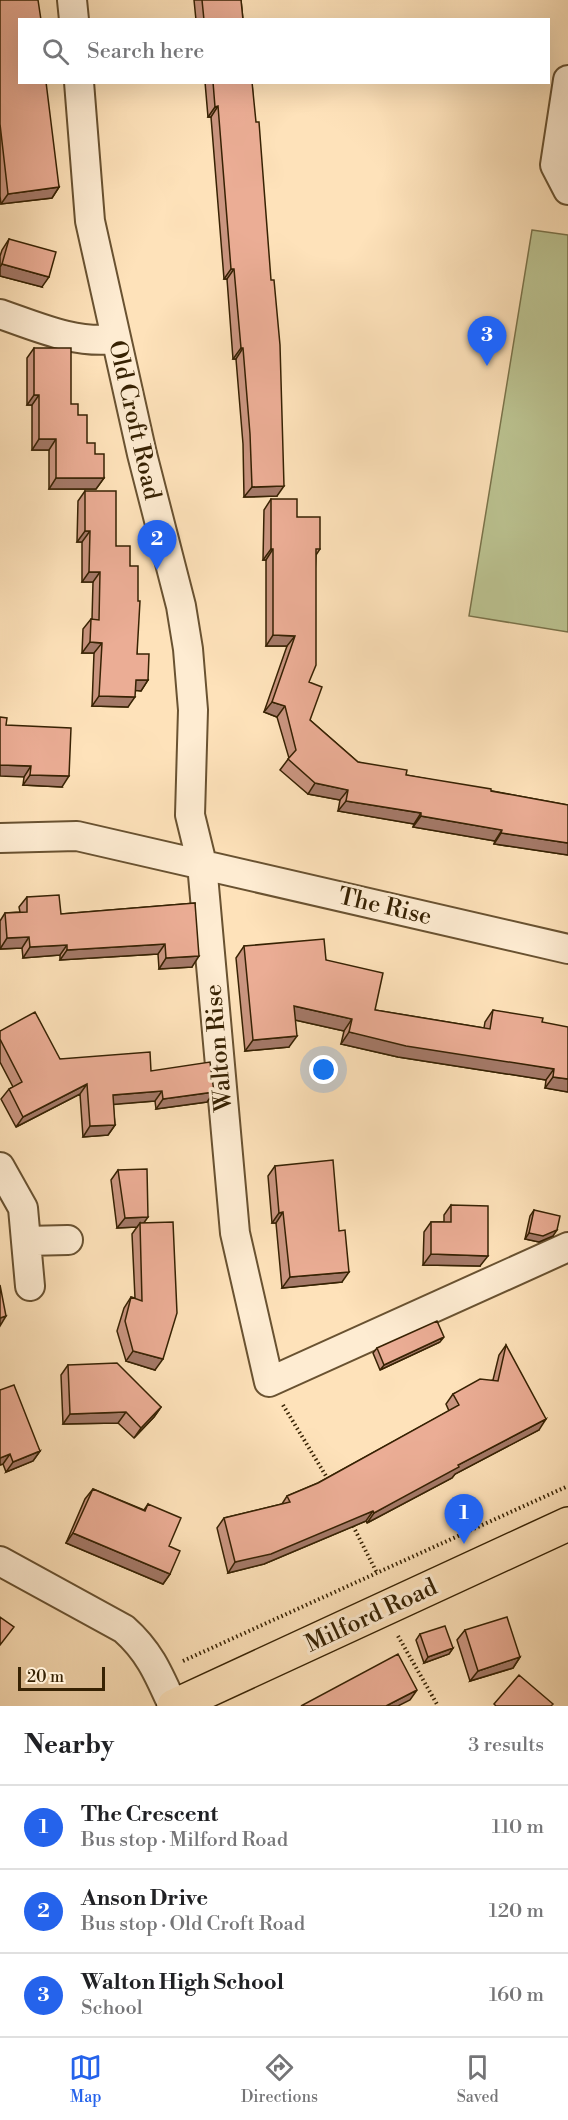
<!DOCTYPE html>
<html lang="en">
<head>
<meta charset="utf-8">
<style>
  body { margin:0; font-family:"Libre Bodoni",serif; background:#f6f6f6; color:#202124 }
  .scale { position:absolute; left:18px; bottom:15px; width:87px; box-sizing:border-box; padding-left:6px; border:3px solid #372203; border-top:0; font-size:16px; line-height:21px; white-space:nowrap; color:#372203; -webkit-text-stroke:4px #feecd2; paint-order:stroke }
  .you { position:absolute; left:324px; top:1070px; width:21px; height:21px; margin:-15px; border:4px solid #fff; border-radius:50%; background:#1a73e8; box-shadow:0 0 0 9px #1a73e833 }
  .badge { display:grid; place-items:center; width:39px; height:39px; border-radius:50%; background:#2563eb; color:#fff; font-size:20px; font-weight:700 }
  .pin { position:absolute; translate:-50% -50px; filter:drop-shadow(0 2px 3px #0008) }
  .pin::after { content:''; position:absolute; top:32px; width:21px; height:18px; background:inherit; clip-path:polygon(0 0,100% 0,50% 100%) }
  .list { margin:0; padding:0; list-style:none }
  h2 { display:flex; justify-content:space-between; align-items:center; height:78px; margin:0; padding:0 24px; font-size:26px }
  h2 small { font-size:20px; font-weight:400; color:#757577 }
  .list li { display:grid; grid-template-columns:39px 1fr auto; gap:18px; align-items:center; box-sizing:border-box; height:84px; padding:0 24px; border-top:2px solid #e0e0e0 }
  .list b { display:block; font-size:22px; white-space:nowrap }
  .list p { margin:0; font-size:20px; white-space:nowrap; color:#757577 }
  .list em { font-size:20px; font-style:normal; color:#757577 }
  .icon { flex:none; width:33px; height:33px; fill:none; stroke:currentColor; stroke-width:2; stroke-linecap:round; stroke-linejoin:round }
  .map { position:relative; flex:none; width:568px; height:1706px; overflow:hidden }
  .search { position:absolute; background:#fff; box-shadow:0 6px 24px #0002; left:18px; right:18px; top:18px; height:66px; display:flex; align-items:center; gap:15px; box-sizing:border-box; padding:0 21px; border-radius:0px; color:#757577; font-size:22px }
  .sheet { height:330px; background:#fff }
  nav { display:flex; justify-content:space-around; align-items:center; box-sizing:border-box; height:84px; border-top:2px solid #e0e0e0; background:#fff; font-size:16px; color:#757577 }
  nav a { display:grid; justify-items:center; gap:3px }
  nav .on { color:#2563eb }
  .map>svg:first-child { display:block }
</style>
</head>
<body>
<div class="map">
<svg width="568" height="1706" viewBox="0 0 568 1706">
  <rect width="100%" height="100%" fill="#fee2ba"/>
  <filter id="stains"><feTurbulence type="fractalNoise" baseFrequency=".00333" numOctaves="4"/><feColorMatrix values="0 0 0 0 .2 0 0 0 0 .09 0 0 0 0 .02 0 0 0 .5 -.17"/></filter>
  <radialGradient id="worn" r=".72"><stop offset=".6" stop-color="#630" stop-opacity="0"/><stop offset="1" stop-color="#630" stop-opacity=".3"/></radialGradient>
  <path fill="#bcc492" stroke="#7a734a" stroke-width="1.5" d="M532,230L568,235V632L469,616Z"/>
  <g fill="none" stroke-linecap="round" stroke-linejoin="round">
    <defs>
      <path id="minor" d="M72,0L74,20
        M568,80L555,165L568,190
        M79,82L90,221L142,454L181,606L188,649L193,710L190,815L202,864L235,1233L269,1382L568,1247
        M0,314C38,327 75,344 115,339
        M0,838L77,836L568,949
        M0,1167L23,1208L30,1286
        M26,1241L68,1240
        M0,1561L124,1629C150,1652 159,1675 173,1706"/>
      <path id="highway" d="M174,1706L568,1524"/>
    </defs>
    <use href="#minor" stroke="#695231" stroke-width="32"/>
    <use href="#highway" stroke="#372203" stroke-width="36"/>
    <path stroke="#372203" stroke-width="4" stroke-dasharray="1.5 3" stroke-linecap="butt" d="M283,1405L329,1481
      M351,1522L377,1573
      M398,1636L438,1706
      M183,1661L568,1486"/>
    <use href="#minor" stroke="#feecd2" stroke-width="28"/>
    <use href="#highway" stroke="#fee2ba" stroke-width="33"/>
  </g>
  <path fill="#ca9580" stroke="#372203" stroke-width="1.5" d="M0,0L20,20L59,187L52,198L1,204L0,196Z
    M194,0H241L243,20H196Z
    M205,82H252L277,496L244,497L243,444L236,359H233L227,279H224L211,117H208Z
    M9,239L42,287L0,276V256L2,250Z
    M34,348L78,415L87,443L95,454L104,478L96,489H49V450H32V405H27V358Z
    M85,491L116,546L130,566L137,654L148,680L141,691L136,690L128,707L92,706L94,653H82L83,629L91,619H92L93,582H82V542H77L78,501Z
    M271,499L297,517L320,549L316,555L309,682L310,720L358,762L406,775L568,805V855L494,844L495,841L413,827L414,824L338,811L340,800L308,794L280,770L289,758L277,717L264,712L287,646H266V560H263L264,510Z
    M6,725L62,787L23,785L24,777Z
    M27,897L61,914L195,903L192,967L159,969L158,954L60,960V955L23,958L22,948L0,949V921L5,913L20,912L19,907Z
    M244,946L326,960L375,1010L484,1028L485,1022L493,1010L542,1022L568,1092L545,1088L546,1080L398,1057L341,1044L344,1031L295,1020L289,1047L245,1051L236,958Z
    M0,1031L60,1059L151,1071L214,1092L207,1102L156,1109L155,1101L113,1104L115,1125L108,1135L83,1137L80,1094L16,1127L1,1099L9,1089L13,1087L0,1062Z
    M275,1166L339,1231L342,1282L282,1288L276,1223H272L268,1176Z
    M118,1170L144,1223L155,1370L126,1361L117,1331L124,1308L131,1297L135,1298L132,1234L137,1227L117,1228L111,1180Z
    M451,1205L480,1266L423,1265L424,1232L431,1222H444V1215Z
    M534,1210L553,1236L539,1242L525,1239L530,1216Z
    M440,1342L380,1370L373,1353L377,1348Z
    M506,1345L539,1430L455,1474L452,1478L367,1523L366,1521L264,1564L228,1573L217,1528L224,1518L282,1504L287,1496L318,1483L449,1411L446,1404L453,1394L493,1380L499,1355Z
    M68,1365L161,1407L154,1417L134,1438L118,1423L63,1424L61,1375Z
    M0,1390L40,1451L33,1461L6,1472L3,1464L0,1465Z
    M93,1489L144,1510L148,1504L169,1546L170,1574L163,1584L66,1543L85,1499Z
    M465,1630L520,1657L513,1668L470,1681L457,1640Z
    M420,1634L453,1648L449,1654L424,1663L416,1640Z"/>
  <path fill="#a47968" stroke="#372203" stroke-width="1.5" d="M218,106L211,117H208L215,107Z
    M59,187L52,198L1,204L8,194Z
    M2,264L49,277L42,287L0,276V267Z
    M231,269H234L227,279H224Z
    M241,348H243L236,359H233Z
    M34,395H39L32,405H27Z
    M39,439H56L49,450H32Z
    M56,478H104L96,489H49Z
    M284,486L277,496L244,497L252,487Z
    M85,531H90L82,542H77Z
    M271,549H273L266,560H263Z
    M89,572H100L93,582H82Z
    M273,635L295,636L287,646H266Z
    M90,642L102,643L94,653H82Z
    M136,680H148L141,691L129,690Z
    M99,696L135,697L128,707L92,706Z
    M272,702L285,706L277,717L264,712Z
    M0,765L31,766L24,777L0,776Z
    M30,775L69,776L62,787L23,785Z
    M315,783L348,790L340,800L308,794Z
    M346,801L421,813L414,824L338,811Z
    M421,816L502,830L495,841L413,827Z
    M501,833L568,843V855L494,844Z
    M29,937L22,948L0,949L7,938Z
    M165,944L158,954L60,960L67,950Z
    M67,945L60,955L23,958L30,947Z
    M199,956L192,967L159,969L166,958Z
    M294,1006L352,1019L344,1031L286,1018Z
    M349,1032L554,1069L546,1080L398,1057L341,1044Z
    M297,1036L289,1047L245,1051L253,1040Z
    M553,1077L568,1079V1092L545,1088Z
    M87,1084L80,1094L16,1127L23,1117Z
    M162,1091L155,1101L106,1105L113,1095Z
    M214,1092L207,1102L156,1109L163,1099Z
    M115,1125L108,1135L83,1137L90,1126Z
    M283,1212L276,1223H272L279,1213Z
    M148,1217L141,1227L140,1223L137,1227L117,1228L125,1218Z
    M557,1230L553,1236L539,1242L525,1239L529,1233Z
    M431,1254L488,1256L480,1266L423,1265Z
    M349,1272L342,1282L282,1288L290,1277Z
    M6,1316L0,1326V1318Z
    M444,1337L440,1342L380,1370L384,1365Z
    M133,1351L163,1359L155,1370L126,1361Z
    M161,1407L154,1417L134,1438L141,1428Z
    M126,1412L118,1423L63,1424L70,1414Z
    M546,1419L539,1430L455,1474L452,1478L367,1523L374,1513L458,1465Z
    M40,1451L33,1461L6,1472L13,1462Z
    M10,1454L3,1464L0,1465V1458Z
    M373,1511L366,1521L264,1564L228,1573L235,1562Z
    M73,1533L170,1574L163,1584L66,1543Z
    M453,1648L449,1654L424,1663L428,1657Z
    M520,1657L513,1668L470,1681L478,1671Z
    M417,1690L410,1700L398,1706H386Z"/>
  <path fill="#ebad95" stroke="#372203" stroke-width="1.5" d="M0,0H38L41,20H20V82H46L59,187L8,194L0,124Z
    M202,0H241L243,20H204Z
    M213,82H252L256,122H259L271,280H274L280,345L284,486L252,487L250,434L243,348H241L234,269H231L218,106L215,107Z
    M9,239L56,252L49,277L2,264Z
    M34,348H71V404H78V415H87V443H95V454H104V478H56V439H39V395H34Z
    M85,491H116V546H130V566H138V601H140L137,654H149L148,680H136L135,697L99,696L102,643L90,642L91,619L99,620L100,572H89L90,531H85Z
    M271,499H297V517H320V549H316V665L309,682L322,687L310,720L358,762L407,770L406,775L491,789V791L568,805V843L501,833L502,830L421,816V813L346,801L348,790L315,783L288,759L296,750L285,706L272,702L295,636L273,635V549H271Z
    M0,717L7,718L6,725L71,728L69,776L30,775L31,766L0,765Z
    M59,895L61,914L195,903L199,956L166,958L165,944L67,950V945L30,947L29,937L7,938L5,913L27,912V897Z
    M324,939L326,960L383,973L375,1010L490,1029L493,1010L543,1018L542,1022L568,1027V1079L553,1077L554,1069L406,1046L349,1032L352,1019L294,1006L297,1036L253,1040L244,946Z
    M35,1012L60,1059L150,1052L151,1071L210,1062L214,1092L163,1099L162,1091L113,1095L115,1125L90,1126L87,1084L23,1117L9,1089L22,1082L0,1039V1031Z
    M333,1160L339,1231L345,1230L349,1272L290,1277L283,1212L279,1213L275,1166Z
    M147,1169L148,1217L125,1218L118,1170Z
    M451,1205L488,1206V1256L431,1254V1222H451Z
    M534,1210L560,1216L557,1230L543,1236L529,1233Z
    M173,1222L177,1313L163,1359L133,1351L125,1321L131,1297L142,1301L140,1223Z
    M0,1285L6,1316L0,1318Z
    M437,1321L444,1337L384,1365L377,1348Z
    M506,1345L546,1419L458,1465L459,1467L374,1513L373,1511L271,1554L235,1562L224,1518L290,1502L287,1496L318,1483L459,1405L453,1394L480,1379L498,1381Z
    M117,1363L161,1407L141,1428L126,1412L70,1414L68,1365Z
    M14,1385L40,1451L13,1462L10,1454L0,1458V1390Z
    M93,1489L145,1511L148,1504L181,1518L169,1546L180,1551L170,1574L73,1533Z
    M0,1617L14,1627L0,1645Z
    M507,1617L520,1657L478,1671L465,1630Z
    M445,1626L453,1648L428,1657L420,1634Z
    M398,1654L417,1690L386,1706H301Z
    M519,1675L553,1704L551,1706H496L494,1704Z"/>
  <g text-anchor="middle" stroke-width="6" stroke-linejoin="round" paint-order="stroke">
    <g font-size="24" fill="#372203" stroke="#feecd2">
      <text transform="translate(135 420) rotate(77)" y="8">Old Croft Road</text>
      <text transform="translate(385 906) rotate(13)" y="8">The Rise</text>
      <text transform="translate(218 1048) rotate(-95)" y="8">Walton Rise</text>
      <text transform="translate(371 1615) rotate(-25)" y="8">Milford Road</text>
    </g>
  </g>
  <rect width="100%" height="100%" filter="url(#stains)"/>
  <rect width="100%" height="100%" fill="url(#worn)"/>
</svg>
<div class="scale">20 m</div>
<div class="you"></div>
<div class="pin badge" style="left:464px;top:1544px">1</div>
<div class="pin badge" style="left:157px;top:570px">2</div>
<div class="pin badge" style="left:487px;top:366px">3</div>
<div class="search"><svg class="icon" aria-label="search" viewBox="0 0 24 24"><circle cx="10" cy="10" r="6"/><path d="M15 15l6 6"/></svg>Search here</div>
</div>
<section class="sheet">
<h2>Nearby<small>3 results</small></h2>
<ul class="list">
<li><span class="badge">1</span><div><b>The Crescent</b><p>Bus stop · Milford Road</p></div><em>110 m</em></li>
<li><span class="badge">2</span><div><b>Anson Drive</b><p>Bus stop · Old Croft Road</p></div><em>120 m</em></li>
<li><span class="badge">3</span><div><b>Walton High School</b><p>School</p></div><em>160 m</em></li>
</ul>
</section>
<nav>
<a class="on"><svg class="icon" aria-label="map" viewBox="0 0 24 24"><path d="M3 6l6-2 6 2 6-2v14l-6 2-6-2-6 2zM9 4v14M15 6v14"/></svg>Map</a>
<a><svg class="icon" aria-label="directions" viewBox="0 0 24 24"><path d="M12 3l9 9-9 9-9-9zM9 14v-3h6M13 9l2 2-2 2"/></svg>Directions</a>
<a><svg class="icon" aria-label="saved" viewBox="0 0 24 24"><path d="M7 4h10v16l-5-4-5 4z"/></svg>Saved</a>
</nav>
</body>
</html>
